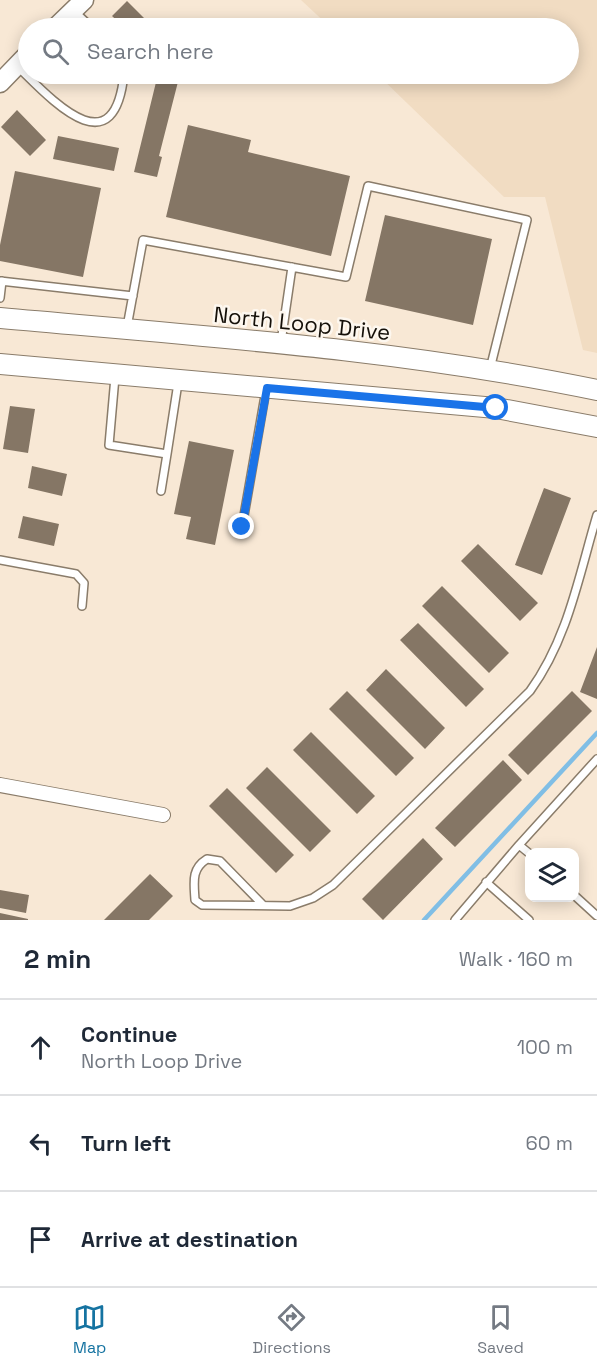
<!DOCTYPE html>
<html lang="en">
<head>
<meta charset="utf-8">
<style>
  body { margin:0; font-family:"Space Grotesk",sans-serif; background:#f2f2f3; color:#1f2937 }
  .controls { position:absolute; right:18px; bottom:18px; display:grid; overflow:hidden; border-radius:12px; box-shadow:0 3px 15px #0003 }
  .controls button { width:54px; height:54px; display:grid; place-items:center; padding:0; border:0; border-bottom:2px solid #e0e1e3; background:#fff; color:#1f2937; font:30px sans-serif }
  .stop { position:absolute; width:18px; height:18px; margin:-14px; border:4px solid #1a73e8; border-radius:50%; background:#fff }
  .stop.end { background:#1a73e8; border-color:#fff; box-shadow:0 2px 6px #0008 }
  .list { margin:0; padding:0; list-style:none }
  h2 { display:flex; justify-content:space-between; align-items:center; height:78px; margin:0; padding:0 24px; font-size:26px }
  h2 small { font-size:20px; font-weight:400; color:#747a83 }
  .list li { display:grid; grid-template-columns:39px 1fr auto; gap:18px; align-items:center; box-sizing:border-box; height:96px; padding:0 24px; border-top:2px solid #e0e1e3 }
  .list b { display:block; font-size:22px; white-space:nowrap }
  .list p { margin:0; font-size:20px; white-space:nowrap; color:#747a83 }
  .list em { font-size:20px; font-style:normal; color:#747a83 }
  .icon { flex:none; width:33px; height:33px; fill:none; stroke:currentColor; stroke-width:2; stroke-linecap:round; stroke-linejoin:round }
  .map { position:relative; flex:none; width:597px; height:920px; overflow:hidden }
  .search { position:absolute; background:#fff; box-shadow:0 3px 15px #0003; left:18px; right:18px; top:18px; height:66px; display:flex; align-items:center; gap:15px; box-sizing:border-box; padding:0 21px; border-radius:33px; color:#747a83; font-size:22px }
  .sheet { height:366px; background:#fff }
  nav { display:flex; justify-content:space-around; align-items:center; box-sizing:border-box; height:84px; border-top:2px solid #e0e1e3; background:#fff; font-size:16px; color:#747a83 }
  nav a { display:grid; justify-items:center; gap:3px }
  nav .on { color:#1573a1 }
  .map>svg:first-child { display:block }
</style>
</head>
<body>
<div class="map">
<svg width="597" height="920" viewBox="0 0 597 920">
  <rect width="100%" height="100%" fill="#f8e8d5"/>
  <path fill="#f1dcc2" d="M301,0H597V353L583,350L545,197H504L377,74H568V28H331Z"/>
  <g fill="none" stroke-linecap="round" stroke-linejoin="round">
    <path stroke="#80bee5" stroke-width="4.5" d="M424,920L597,733"/>
  </g>
  <path fill="#857665" d="M127,1L154,28H125L112,16Z
    M158,74H180L159,156L162,157L157,177L134,172Z
    M17,110L46,140L30,156L1,127Z
    M188,125L251,140L248,152L350,176L331,256L166,217Z
    M58,136L119,148L114,171L53,159Z
    M15,171L101,188L83,277L0,261V245Z
    M385,215L492,239L473,325L365,301Z
    M10,406L35,409L28,453L3,449Z
    M189,441L234,450L215,545L186,539L191,517L174,514Z
    M32,466L67,474L62,496L28,488Z
    M544,488L571,498L542,575L515,565Z
    M23,516L59,524L54,546L18,538Z
    M478,544L538,603L520,621L461,561Z
    M442,586L509,653L489,673L422,606Z
    M418,623L484,689L466,707L400,640Z
    M597,647V699L580,692Z
    M386,669L445,728L425,749L366,690Z
    M347,691L414,758L396,776L329,709Z
    M572,691L592,711L528,775L508,755Z
    M311,732L375,796L357,814L293,750Z
    M503,760L522,780L455,847L435,828Z
    M267,767L331,831L310,852L246,788Z
    M227,788L294,855L276,873L209,806Z
    M423,838L443,859L383,920L362,899Z
    M150,874L173,896L149,920H104Z
    M0,890L29,895L26,913L0,908Z
    M0,913L28,919V920H0Z"/>
  <g fill="none" stroke-linecap="round" stroke-linejoin="round">
    <defs>
      <path id="service" d="M75,12L92,28
        M17,66C50,98 114,170 124,74
        M0,281L133,296
        M0,298L2,281
        M127,327L143,240L346,277L368,186L527,220L490,369
        M281,342L292,267
        M115,377L109,445L167,454L161,491
        M167,454L178,383
        M242,527L266,390
        M0,560L76,574L84,583L82,606
        M519,845L597,759
        M486,882L529,920
        M574,895L597,916
        M263,905L220,861L207,859C191,869 194,882 195,900L202,905L290,906L313,898L333,885L530,691C568,639 579,575 597,515
        M455,920L519,845L530,854"/>
      <path id="minor" d="M0,785L163,815"/>
      <path id="tertiary" d="M55,28L84,0
        M0,83L28,54"/>
      <path id="secondary" d="M0,318C200,336 400,349 597,390
        M0,364L496,408L597,427"/>
    </defs>
    <use href="#service" stroke="#8a7c6a" stroke-width="10"/>
    <use href="#minor" stroke="#8a7c6a" stroke-width="16"/>
    <use href="#tertiary" stroke="#8a7c6a" stroke-width="21"/>
    <use href="#secondary" stroke="#8a7c6a" stroke-width="22"/>
    <use href="#service" stroke="#fff" stroke-width="7"/>
    <use href="#minor" stroke="#fff" stroke-width="14"/>
    <use href="#tertiary" stroke="#fff" stroke-width="18"/>
    <use href="#secondary" stroke="#fff" stroke-width="20"/>
  </g>
  <g fill="none" stroke-linecap="round" stroke-linejoin="round">
    <path stroke="#1a73e8" stroke-width="8" d="M242,527L267,388L496,408"/>
  </g>
  <g text-anchor="middle" stroke-width="5" stroke-linejoin="round" paint-order="stroke">
    <g font-size="22" fill="#151009" stroke="#fdf7ef">
      <text transform="translate(302 323) rotate(6)" y="8">North Loop Drive</text>
    </g>
  </g>
</svg>
<div class="controls">
<button><svg class="icon" aria-label="layers" viewBox="0 0 24 24"><path d="M12 4l9 5-9 5-9-5zM3 14l9 5 9-5"/></svg></button>
</div>
<div class="stop" style="left:496px;top:408px"></div>
<div class="stop end" style="left:242px;top:527px"></div>
<div class="search"><svg class="icon" aria-label="search" viewBox="0 0 24 24"><circle cx="10" cy="10" r="6"/><path d="M15 15l6 6"/></svg>Search here</div>
</div>
<section class="sheet">
<h2>2 min<small>Walk · 160 m</small></h2>
<ul class="list">
<li><svg class="icon" aria-label="ahead" viewBox="0 0 24 24"><path d="M12 20V5M6 11l6-6 6 6"/></svg><div><b>Continue</b><p>North Loop Drive</p></div><em>100 m</em></li>
<li><svg class="icon" aria-label="left" viewBox="0 0 24 24"><path d="M17 20v-9H6M10 6l-5 5 5 5"/></svg><div><b>Turn left</b></div><em>60 m</em></li>
<li><svg class="icon" aria-label="arrive" viewBox="0 0 24 24"><path d="M6 21V4h12l-3 4 3 4H6"/></svg><div><b>Arrive at destination</b></div></li>
</ul>
</section>
<nav>
<a class="on"><svg class="icon" aria-label="map" viewBox="0 0 24 24"><path d="M3 6l6-2 6 2 6-2v14l-6 2-6-2-6 2zM9 4v14M15 6v14"/></svg>Map</a>
<a><svg class="icon" aria-label="directions" viewBox="0 0 24 24"><path d="M12 3l9 9-9 9-9-9zM9 14v-3h6M13 9l2 2-2 2"/></svg>Directions</a>
<a><svg class="icon" aria-label="saved" viewBox="0 0 24 24"><path d="M7 4h10v16l-5-4-5 4z"/></svg>Saved</a>
</nav>
</body>
</html>
